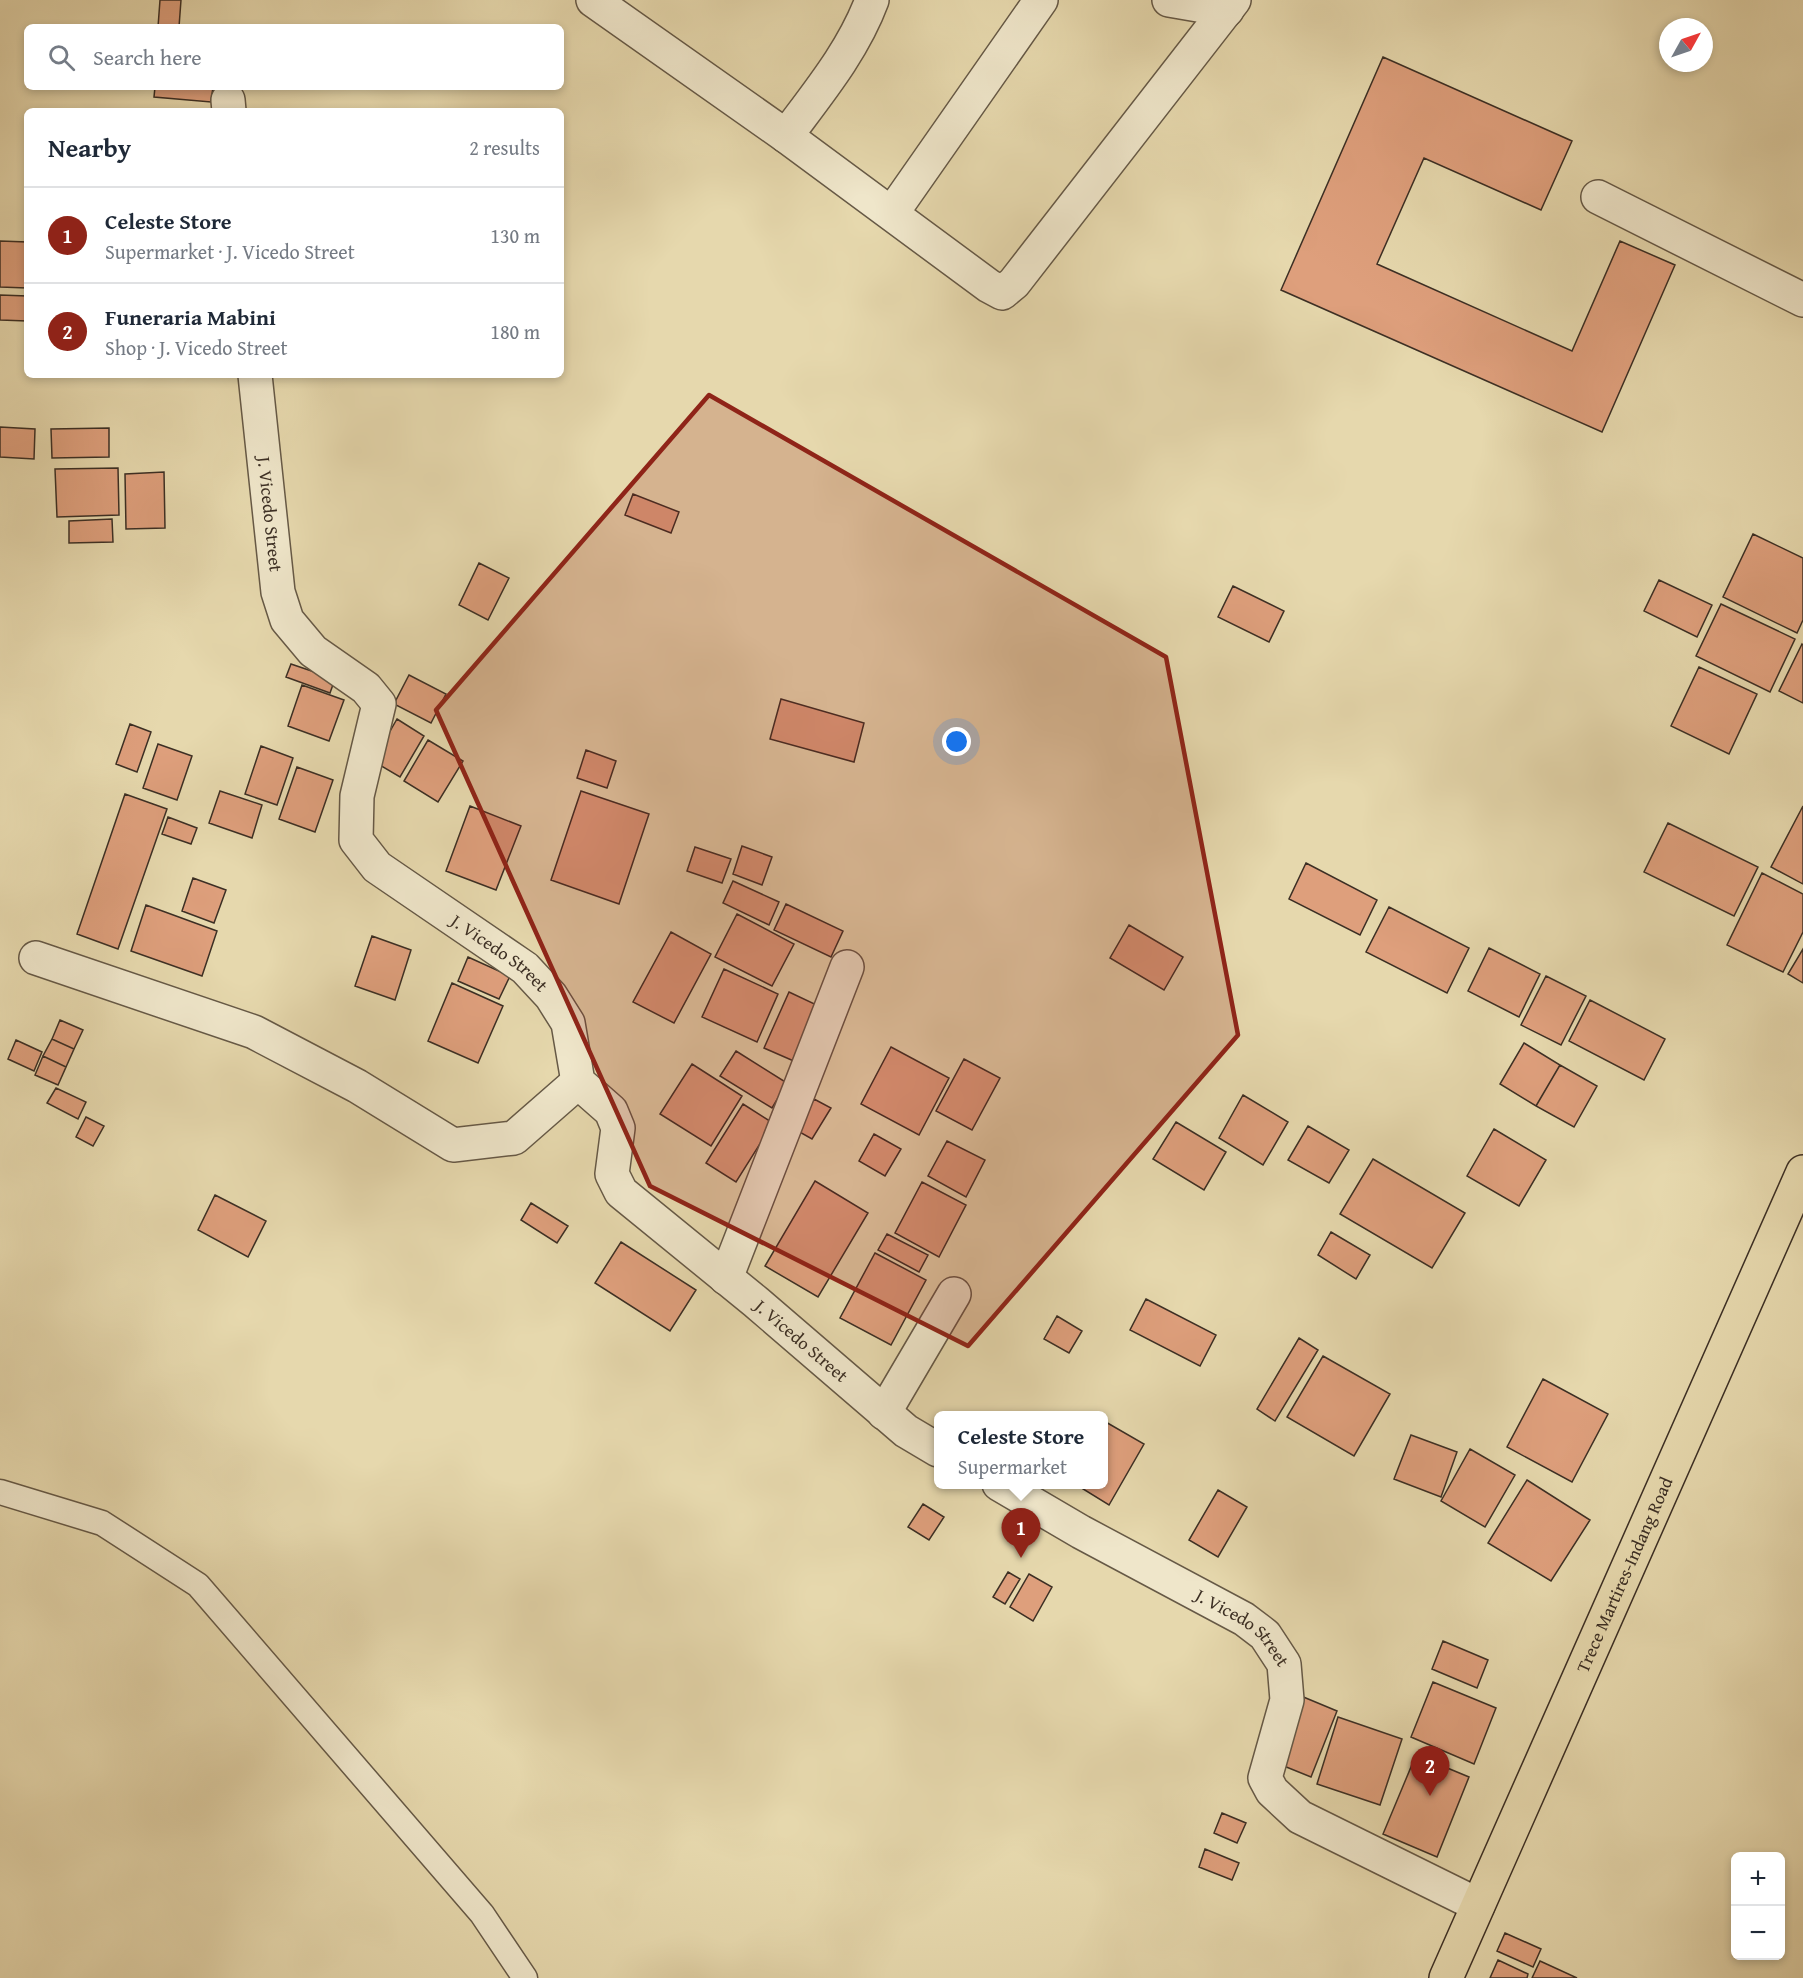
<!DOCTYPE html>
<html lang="en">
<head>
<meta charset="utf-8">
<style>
  body { margin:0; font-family:"Gentium Book Plus",serif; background:#f2f2f3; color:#1f2937 }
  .controls { position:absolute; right:18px; bottom:18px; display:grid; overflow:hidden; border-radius:9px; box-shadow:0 3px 9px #0003 }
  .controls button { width:54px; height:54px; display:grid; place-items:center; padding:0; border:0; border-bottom:2px solid #e0e1e3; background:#fff; color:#1f2937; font:30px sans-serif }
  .compass { position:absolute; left:1659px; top:18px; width:54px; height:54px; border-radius:50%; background:#fff; box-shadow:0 3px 9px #0003; rotate:50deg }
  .you { position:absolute; left:957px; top:742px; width:21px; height:21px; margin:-15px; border:4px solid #fff; border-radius:50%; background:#1a73e8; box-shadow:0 0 0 9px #1a73e833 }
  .badge { display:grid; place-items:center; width:39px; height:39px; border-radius:50%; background:#8f2418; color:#fff; font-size:20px; font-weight:700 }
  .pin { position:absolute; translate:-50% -50px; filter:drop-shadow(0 2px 3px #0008) }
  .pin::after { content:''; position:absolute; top:32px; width:21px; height:18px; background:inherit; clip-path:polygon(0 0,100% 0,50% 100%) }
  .popup { position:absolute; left:934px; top:1411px; width:174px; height:78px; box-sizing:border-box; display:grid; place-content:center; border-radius:9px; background:#fff; filter:drop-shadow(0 2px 4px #0005); font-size:20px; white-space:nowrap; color:#747a83 }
  .popup b { font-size:22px; color:#1f2937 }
  .popup::after { content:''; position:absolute; left:50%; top:100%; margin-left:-12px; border:12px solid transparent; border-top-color:#fff }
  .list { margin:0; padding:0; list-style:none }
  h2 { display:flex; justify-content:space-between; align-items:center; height:78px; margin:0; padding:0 24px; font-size:26px }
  h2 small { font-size:20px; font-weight:400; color:#747a83 }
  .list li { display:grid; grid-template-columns:39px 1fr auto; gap:18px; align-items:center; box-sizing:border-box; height:96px; padding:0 24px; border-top:2px solid #e0e1e3 }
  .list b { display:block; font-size:22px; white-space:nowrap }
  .list p { margin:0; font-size:20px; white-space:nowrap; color:#747a83 }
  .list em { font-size:20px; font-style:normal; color:#747a83 }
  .icon { flex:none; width:33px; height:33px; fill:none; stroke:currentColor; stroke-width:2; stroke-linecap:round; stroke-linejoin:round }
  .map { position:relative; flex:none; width:1803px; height:1978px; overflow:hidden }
  .search { position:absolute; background:#fff; box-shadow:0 3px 9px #0003; left:24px; top:24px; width:540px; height:66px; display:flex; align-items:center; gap:15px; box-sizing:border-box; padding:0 21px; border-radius:9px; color:#747a83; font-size:22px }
  .panel { position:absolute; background:#fff; box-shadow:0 3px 9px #0003; left:24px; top:108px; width:540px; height:270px; border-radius:9px }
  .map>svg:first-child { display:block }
</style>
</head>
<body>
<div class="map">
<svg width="1803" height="1978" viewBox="0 0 1803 1978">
  <rect width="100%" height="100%" fill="#e6d8ad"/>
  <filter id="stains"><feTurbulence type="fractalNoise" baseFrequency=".00333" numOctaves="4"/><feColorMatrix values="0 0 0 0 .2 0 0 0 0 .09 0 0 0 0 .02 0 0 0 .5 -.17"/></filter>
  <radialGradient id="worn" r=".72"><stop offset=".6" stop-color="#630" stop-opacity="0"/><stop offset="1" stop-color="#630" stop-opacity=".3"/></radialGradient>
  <path fill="#de9f7c" stroke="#3c2f24" stroke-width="1.5" d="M160,0H181L179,27H158Z
    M1383,57L1572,141L1541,210L1424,158L1377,264L1572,351L1620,241L1675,265L1602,432L1281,290Z
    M155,87H213L211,102L154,97Z
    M0,241L27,242V288L0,287Z
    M0,295L27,296V321L0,320Z
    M0,427L35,429L34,459L0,457Z
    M109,428V457L52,458L51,429Z
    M118,468L119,515L57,517L55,469Z
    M164,472L165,528L126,529L125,474Z
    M633,494L679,512L671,533L625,515Z
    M112,519L113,542L69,543V521Z
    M1753,534L1803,558V620L1797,633L1723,597Z
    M479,563L509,578L488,620L459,605Z
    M1659,580L1712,605L1697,637L1644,611Z
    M1233,586L1284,611L1269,642L1218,617Z
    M1721,604L1795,639L1770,692L1696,656Z
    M1802,644L1803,645V703L1779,691Z
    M291,664L335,679L330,693L286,677Z
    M1699,667L1757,694L1729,754L1671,726Z
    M409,675L446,694L431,723L394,704Z
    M302,685L344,700L329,741L288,726Z
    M781,699L864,723L854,762L770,739Z
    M397,719L424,736L400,777L373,761Z
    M130,724L151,732L137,772L116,764Z
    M428,740L463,761L438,802L404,781Z
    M158,744L192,756L177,800L143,788Z
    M261,746L293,758L277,805L245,794Z
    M586,750L616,761L607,788L577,778Z
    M297,767L333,780L315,832L279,819Z
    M220,791L262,805L252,838L209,823Z
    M581,791L649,814L619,904L551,880Z
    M125,794L167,809L118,949L77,934Z
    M470,806L521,826L496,890L446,871Z
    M1803,806V884L1771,867Z
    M168,817L197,828L191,844L162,834Z
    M1668,823L1758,867L1734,916L1644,872Z
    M742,846L772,857L762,885L733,874Z
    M695,847L731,859L722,883L687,871Z
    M1306,863L1377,900L1360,935L1289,899Z
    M1762,873L1803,894V932L1783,972L1727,945Z
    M193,878L226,890L214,923L182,911Z
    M733,881L779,902L769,925L723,903Z
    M786,904L843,931L831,957L774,930Z
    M146,905L217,931L202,976L131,951Z
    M1389,907L1469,948L1447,993L1366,952Z
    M737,914L794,944L772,986L715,957Z
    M1129,925L1183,957L1164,990L1110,958Z
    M671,932L711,954L674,1023L633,1002Z
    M372,936L411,950L395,1000L355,986Z
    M1489,948L1540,974L1519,1017L1468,991Z
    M1803,949V983L1788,974Z
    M468,957L510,976L499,999L458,981Z
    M724,969L778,994L757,1042L702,1017Z
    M1546,976L1586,996L1561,1045L1521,1025Z
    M452,983L503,1006L478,1063L428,1041Z
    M789,992L821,1007L796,1062L764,1048Z
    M1590,1000L1665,1039L1644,1080L1569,1041Z
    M60,1020L83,1030L74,1049L52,1039Z
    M52,1039L74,1049L66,1067L43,1056Z
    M16,1040L42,1052L34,1071L8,1059Z
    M1524,1043L1560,1065L1536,1106L1500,1084Z
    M891,1047L949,1078L919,1135L861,1104Z
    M736,1051L787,1083L772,1108L720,1076Z
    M43,1056L66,1067L58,1085L35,1075Z
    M964,1059L1000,1078L972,1130L936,1111Z
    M692,1064L742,1096L711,1146L660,1114Z
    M1560,1065L1597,1086L1574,1127L1536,1106Z
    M56,1088L86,1102L78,1119L47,1103Z
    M1243,1095L1288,1122L1263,1165L1219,1138Z
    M814,1099L831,1108L812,1139L796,1130Z
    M743,1104L773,1123L736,1182L706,1163Z
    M86,1117L104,1126L93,1146L76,1137Z
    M1176,1122L1226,1152L1204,1190L1153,1159Z
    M1308,1126L1349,1150L1329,1183L1288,1160Z
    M1494,1129L1546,1160L1519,1206L1467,1176Z
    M874,1134L901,1149L885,1176L859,1161Z
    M947,1141L985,1160L966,1197L928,1176Z
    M1373,1159L1465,1213L1432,1268L1340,1214Z
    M815,1181L868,1213L818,1297L765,1266Z
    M922,1182L966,1205L939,1257L895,1233Z
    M215,1195L266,1221L248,1257L198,1230Z
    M531,1203L568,1226L557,1243L521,1220Z
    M1331,1232L1370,1255L1356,1279L1318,1255Z
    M887,1234L928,1255L919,1272L878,1250Z
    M621,1242L696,1290L670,1331L595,1283Z
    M875,1253L926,1280L891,1345L840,1318Z
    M1146,1299L1216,1335L1200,1366L1130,1330Z
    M1057,1316L1082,1331L1069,1353L1044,1339Z
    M1299,1338L1318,1350L1275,1421L1257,1409Z
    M1323,1356L1390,1394L1354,1456L1287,1417Z
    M1543,1379L1608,1414L1572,1482L1507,1447Z
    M1104,1421L1144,1444L1109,1505L1075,1484H1104Z
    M1411,1435L1457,1452L1441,1497L1394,1479Z
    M1470,1449L1515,1475L1485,1527L1441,1501Z
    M1527,1480L1590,1520L1551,1581L1488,1543Z
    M1218,1490L1247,1507L1218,1557L1189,1540Z
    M923,1504L944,1517L929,1540L908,1527Z
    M1008,1572L1020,1579L1005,1604L993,1597Z
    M1029,1574L1052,1587L1033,1621L1010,1607Z
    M1443,1641L1488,1660L1477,1688L1432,1669Z
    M1433,1682L1496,1708L1474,1764L1411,1737Z
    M1301,1696L1337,1711L1311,1777L1274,1762Z
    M1338,1717L1402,1739L1380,1805L1317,1784Z
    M1416,1755L1469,1777L1437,1857L1383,1834Z
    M1222,1813L1246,1823L1237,1843L1214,1833Z
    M1205,1849L1239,1863L1232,1880L1199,1867Z
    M1505,1933L1541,1949L1533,1967L1497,1951Z
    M1498,1960L1528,1974L1527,1978H1490Z
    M1540,1961L1577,1978H1532Z"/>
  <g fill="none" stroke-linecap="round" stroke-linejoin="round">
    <defs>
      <path id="lane" d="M0,1492L102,1523L198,1585L482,1914L525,1978"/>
      <g id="street">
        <path d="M593,0L786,136L989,286L1002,293L1014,283L1234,0"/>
        <path d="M1169,0L1227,10"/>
        <path d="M228,100L229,111"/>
        <path d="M786,136C818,93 853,51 872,0"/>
        <path d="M1598,197L1803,300"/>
        <path d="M892,213L1041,0"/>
        <path id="s1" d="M255,375L278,592L287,620L313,651L366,688L379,704L357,796L356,840L377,867L525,968L551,996L568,1023L578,1082L611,1111L618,1128L612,1174L621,1192L756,1302L906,1431L938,1450"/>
        <path d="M36,958L254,1032L357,1086L453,1145L514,1138L578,1082"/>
        <path d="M726,1278L847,967"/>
        <path d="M884,1413L954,1294"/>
        <path id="s2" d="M999,1484L1081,1532L1244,1619L1265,1635L1284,1664L1287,1700L1265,1778L1272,1791L1300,1817L1478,1905"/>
      </g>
      <g id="primary">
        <path id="s3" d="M1446,1978L1803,1172"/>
      </g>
    </defs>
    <use href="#lane" stroke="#665946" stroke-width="27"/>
    <use href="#street" stroke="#665946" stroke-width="36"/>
    <use href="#primary" stroke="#3c2f24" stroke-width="36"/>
    <use href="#lane" stroke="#efe6ca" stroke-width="24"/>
    <use href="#street" stroke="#efe6ca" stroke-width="33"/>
    <use href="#primary" stroke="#e6d8ad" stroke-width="33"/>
  </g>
  <path fill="#8f2418" fill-opacity="0.2" stroke="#8f2418" stroke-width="4.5" stroke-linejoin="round" d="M709,395L1166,657L1238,1035L968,1346L650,1186L436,710Z"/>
  <g text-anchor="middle" stroke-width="4.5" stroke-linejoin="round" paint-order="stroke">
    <g font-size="18" fill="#3c2f24" stroke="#efe6ca">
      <text dy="6" stroke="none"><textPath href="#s1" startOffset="140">J. Vicedo Street</textPath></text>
      <text dy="6" stroke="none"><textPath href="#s1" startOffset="696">J. Vicedo Street</textPath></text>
      <text dy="6" stroke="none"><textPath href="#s1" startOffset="1218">J. Vicedo Street</textPath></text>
      <text dy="6" stroke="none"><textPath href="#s3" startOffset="441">Trece Martires-Indang Road</textPath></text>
      <text dy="6" stroke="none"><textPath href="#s2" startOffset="284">J. Vicedo Street</textPath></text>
    </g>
  </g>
  <rect width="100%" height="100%" filter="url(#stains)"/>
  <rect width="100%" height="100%" fill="url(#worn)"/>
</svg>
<div class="controls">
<button>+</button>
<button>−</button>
</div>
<svg class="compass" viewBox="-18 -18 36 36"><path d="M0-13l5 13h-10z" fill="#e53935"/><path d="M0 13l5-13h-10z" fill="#747a83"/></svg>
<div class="you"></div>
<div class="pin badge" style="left:1021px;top:1558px">1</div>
<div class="popup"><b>Celeste Store</b>Supermarket</div>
<div class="pin badge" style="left:1430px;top:1796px">2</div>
<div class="search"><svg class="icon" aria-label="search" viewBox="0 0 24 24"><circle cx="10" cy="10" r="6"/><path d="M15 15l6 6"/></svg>Search here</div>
<section class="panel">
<h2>Nearby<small>2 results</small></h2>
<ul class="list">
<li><span class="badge">1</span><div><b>Celeste Store</b><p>Supermarket · J. Vicedo Street</p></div><em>130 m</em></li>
<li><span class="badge">2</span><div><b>Funeraria Mabini</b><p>Shop · J. Vicedo Street</p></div><em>180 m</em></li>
</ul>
</section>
</div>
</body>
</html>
